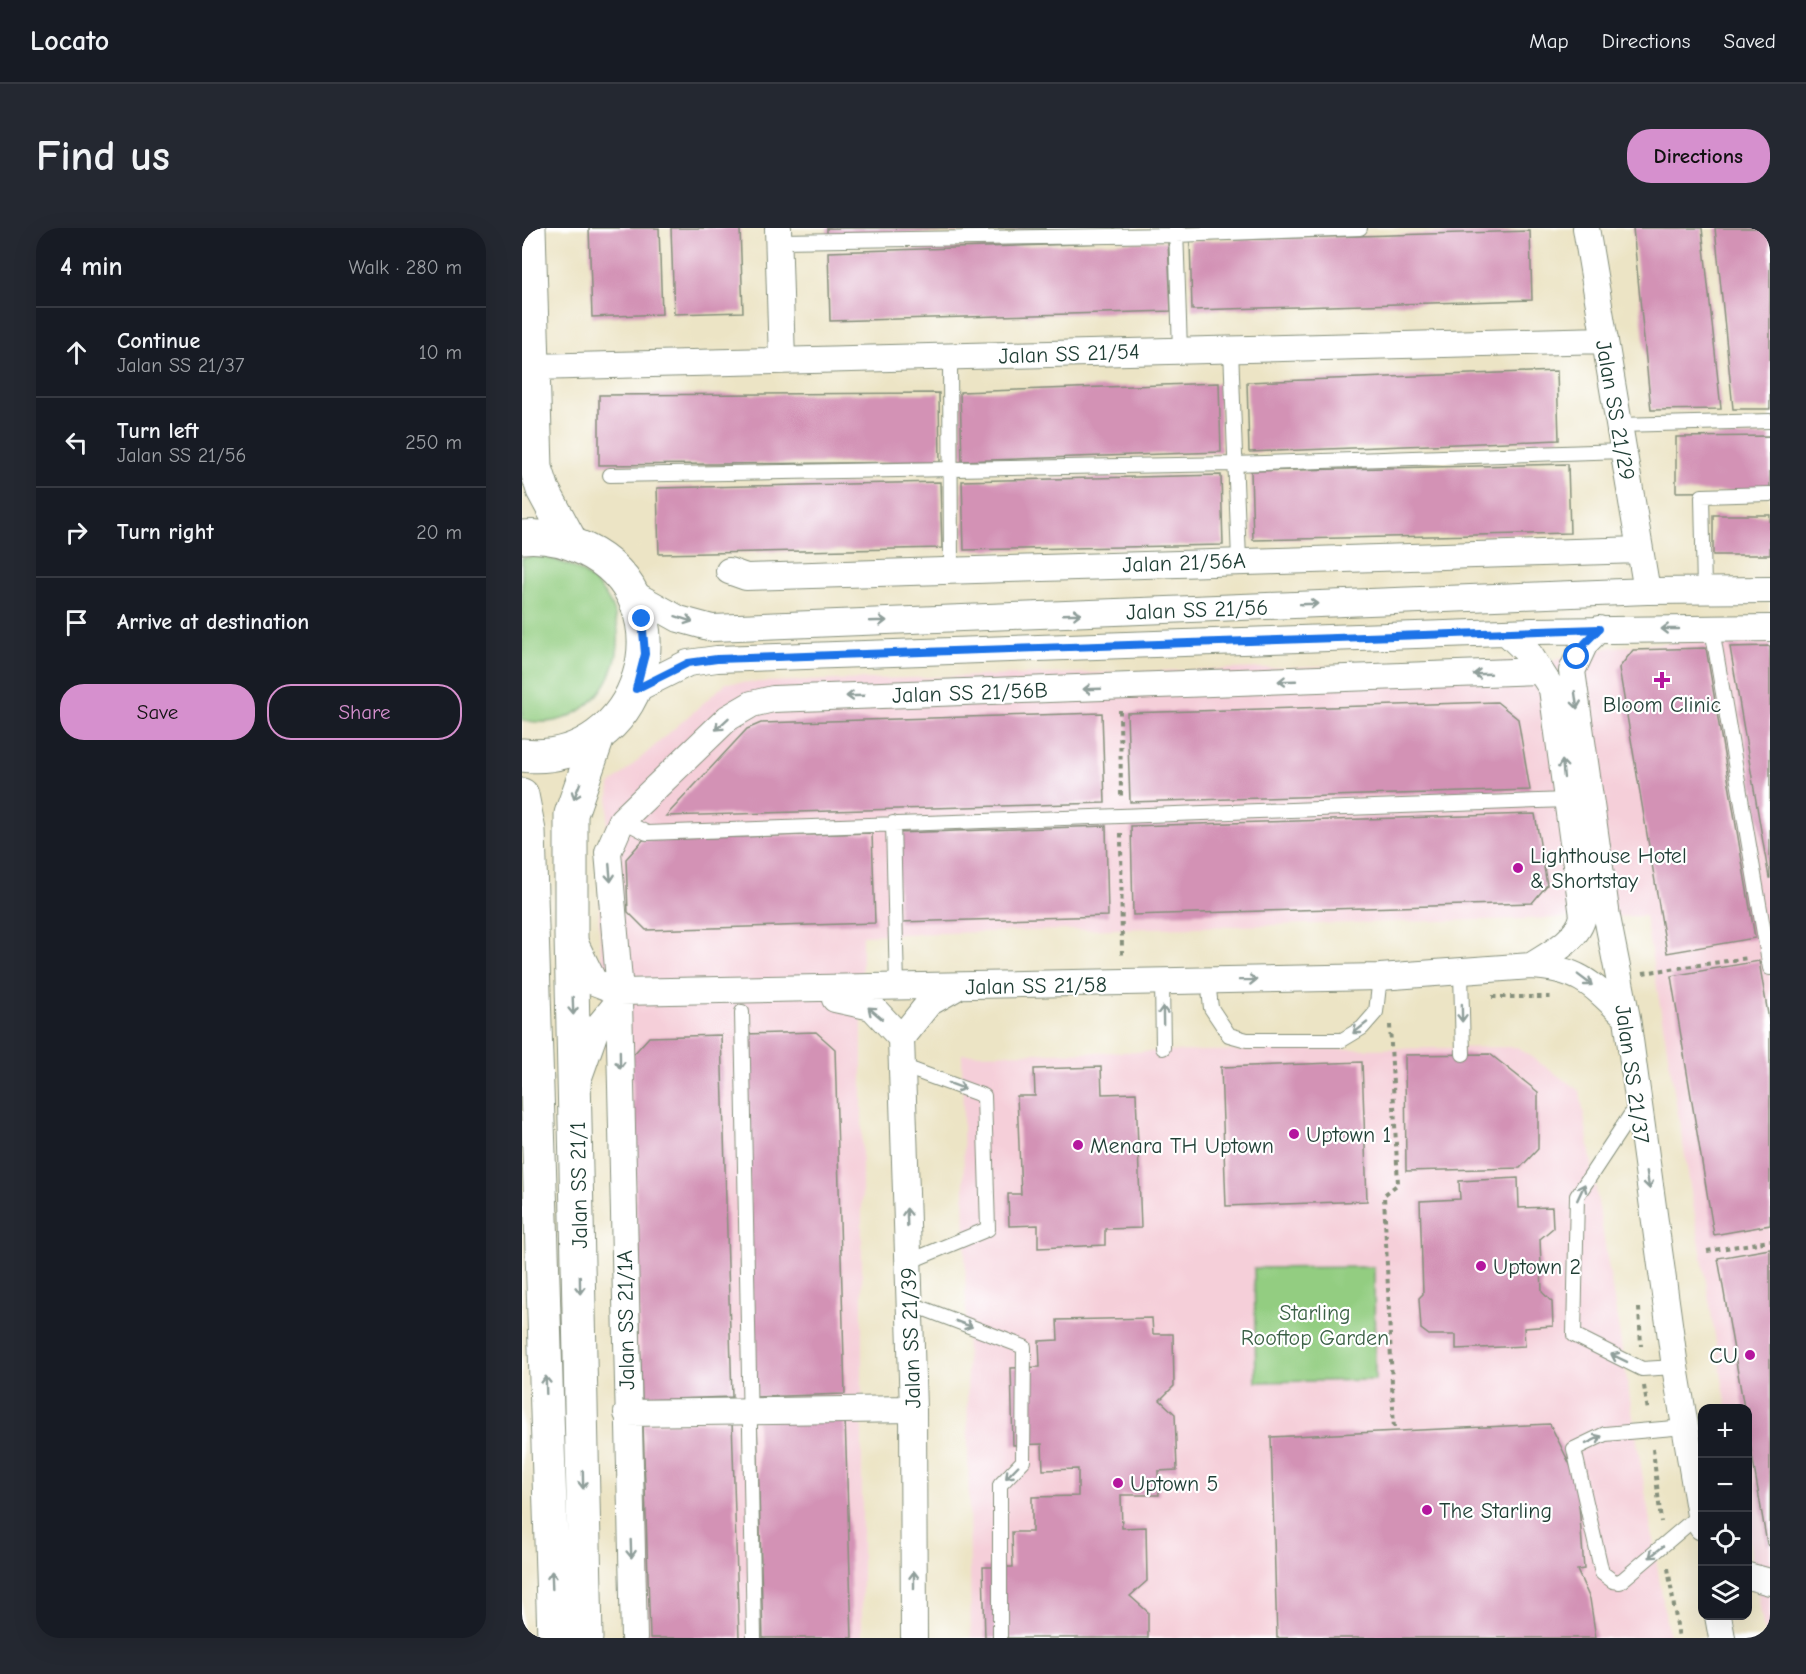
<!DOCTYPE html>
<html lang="en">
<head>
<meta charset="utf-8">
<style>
  body { margin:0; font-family:"Comic Neue",sans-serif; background:#242831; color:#f1f3f6 }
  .controls { position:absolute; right:18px; bottom:18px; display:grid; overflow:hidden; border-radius:12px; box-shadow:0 6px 24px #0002 }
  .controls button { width:54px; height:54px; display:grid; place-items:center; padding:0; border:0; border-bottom:2px solid #363941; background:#171b24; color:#f1f3f6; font:30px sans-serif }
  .stop { position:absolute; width:18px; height:18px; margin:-14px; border:4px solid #1a73e8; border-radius:50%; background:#fff }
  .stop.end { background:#1a73e8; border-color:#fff; box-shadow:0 2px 6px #0008 }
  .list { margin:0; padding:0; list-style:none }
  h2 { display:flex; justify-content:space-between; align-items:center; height:78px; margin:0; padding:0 24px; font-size:26px }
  h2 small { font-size:20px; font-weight:400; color:#9ea1a6 }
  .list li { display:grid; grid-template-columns:39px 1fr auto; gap:18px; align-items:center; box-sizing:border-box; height:90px; padding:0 24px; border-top:2px solid #363941 }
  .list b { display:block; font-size:22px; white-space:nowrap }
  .list p { margin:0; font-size:20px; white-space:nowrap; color:#9ea1a6 }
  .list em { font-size:20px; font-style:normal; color:#9ea1a6 }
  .actions { display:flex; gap:12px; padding:18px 24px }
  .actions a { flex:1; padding:14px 0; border:2px solid #d690ce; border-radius:24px; text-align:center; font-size:21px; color:#d690ce }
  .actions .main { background:#d690ce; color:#111 }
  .icon { flex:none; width:33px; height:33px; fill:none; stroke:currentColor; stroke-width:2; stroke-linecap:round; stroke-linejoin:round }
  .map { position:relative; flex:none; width:1248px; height:1410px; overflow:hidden; border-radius:24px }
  header { display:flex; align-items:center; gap:36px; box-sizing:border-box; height:84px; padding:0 30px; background:#171b24; border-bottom:2px solid #363941 }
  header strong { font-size:28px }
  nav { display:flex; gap:33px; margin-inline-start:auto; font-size:21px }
  .intro { display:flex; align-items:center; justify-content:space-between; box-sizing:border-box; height:144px; padding:0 36px }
  h1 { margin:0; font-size:42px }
  .button { padding:15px 27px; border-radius:24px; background:#d690ce; color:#111; font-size:21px; font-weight:700 }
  main { display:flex; gap:36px; padding:0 36px }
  aside { flex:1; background:#171b24; border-radius:24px; box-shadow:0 6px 24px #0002 }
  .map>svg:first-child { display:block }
</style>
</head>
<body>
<header>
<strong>Locato</strong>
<nav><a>Map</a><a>Directions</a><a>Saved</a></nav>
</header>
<div class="intro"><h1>Find us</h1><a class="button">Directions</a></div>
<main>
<aside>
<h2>4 min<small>Walk · 280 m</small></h2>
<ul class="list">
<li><svg class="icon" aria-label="ahead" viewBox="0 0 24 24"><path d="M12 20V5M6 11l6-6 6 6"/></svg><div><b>Continue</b><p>Jalan SS 21/37</p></div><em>10 m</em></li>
<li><svg class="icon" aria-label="left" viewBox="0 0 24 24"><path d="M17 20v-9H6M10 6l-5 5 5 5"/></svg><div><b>Turn left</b><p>Jalan SS 21/56</p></div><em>250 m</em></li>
<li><svg class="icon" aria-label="right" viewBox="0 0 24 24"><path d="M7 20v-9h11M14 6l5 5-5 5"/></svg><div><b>Turn right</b></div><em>20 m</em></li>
<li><svg class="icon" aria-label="arrive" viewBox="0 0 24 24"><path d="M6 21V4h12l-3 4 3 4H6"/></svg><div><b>Arrive at destination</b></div></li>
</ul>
<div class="actions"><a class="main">Save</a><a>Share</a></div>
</aside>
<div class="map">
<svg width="1248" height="1410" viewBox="0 0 1248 1410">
  <rect width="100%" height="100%" fill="#fff"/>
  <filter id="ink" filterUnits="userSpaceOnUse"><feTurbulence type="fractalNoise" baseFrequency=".0167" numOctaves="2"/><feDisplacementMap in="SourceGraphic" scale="12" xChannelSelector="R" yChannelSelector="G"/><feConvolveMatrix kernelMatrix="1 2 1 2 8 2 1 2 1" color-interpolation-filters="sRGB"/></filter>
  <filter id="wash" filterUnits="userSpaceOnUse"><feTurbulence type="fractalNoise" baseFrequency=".008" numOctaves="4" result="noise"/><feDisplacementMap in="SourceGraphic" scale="24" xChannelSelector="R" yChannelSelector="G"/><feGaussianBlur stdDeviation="1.35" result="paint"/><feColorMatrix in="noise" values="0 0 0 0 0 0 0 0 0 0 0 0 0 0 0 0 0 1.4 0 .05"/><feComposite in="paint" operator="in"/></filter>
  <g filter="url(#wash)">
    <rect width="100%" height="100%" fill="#ece4c5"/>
    <path fill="#f5cfd9" d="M1248,408V1410H1243L1226,1305V1180H1205L1123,688L340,707V1410H117L77,690L88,557L204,455L1032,432L1089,419Z
      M995,819L1058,863L1147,1410H449L440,826Z"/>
    <path fill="#93cd81" stroke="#59855a" stroke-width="1.5" d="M16,328C147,351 100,514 0,492V330Z
      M852,1039L853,1152L734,1154L732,1040Z"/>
    <g id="blocks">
      <path fill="#d392b5" d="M67,0H137L140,86L70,89Z
        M149,0H218L221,84L152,86Z
        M305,0H523V2L305,8Z
        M1111,0H1180L1199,181L1129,182Z
        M1193,0H1248V181H1211Z
        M1008,3L1010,72L670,82L668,13Z
        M646,13L649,83L308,93L306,24Z
        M1035,143L1037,212L727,224L725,154Z
        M697,155L699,224L440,233L438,164Z
        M417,165L418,234L77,237V167Z
        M1248,208V263L1154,264V209Z
        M1046,236L1048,305L731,312L729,243Z
        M699,247L701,317L442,322L440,253Z
        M418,254L420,320L137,326L135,260Z
        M1191,287H1248V327H1191Z
        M1248,418V650H1247L1208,419Z
        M1184,420L1233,710L1145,725L1097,440L1111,422Z
        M975,474L996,491L1008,562L608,574L605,485Z
        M580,485L583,575L144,588L225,501L239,495Z
        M1013,586L1025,657L1010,675L611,687L609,598Z
        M584,598L586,688L377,694L374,605Z
        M350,605L353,695L124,702L106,684L104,631L121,612Z
        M1237,733L1248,798V997L1192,1007L1149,748Z
        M294,804L313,821L323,1166L233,1169L223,806Z
        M199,807L210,1169L120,1172L110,828L127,809Z
        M968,826L1016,864V921L998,940L884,943L883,827Z
        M840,834L845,973L704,978L699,839Z
        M579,839L580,866L614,865L619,1000L583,1001V1017L516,1020V997L487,998L486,966H499L495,868H513L512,841Z
        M996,950L997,980L1030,979L1031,1000L1018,1011L1020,1064L1030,1074L1031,1098L1002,1100L1003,1118L934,1121V1107H907L899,1101L897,1070L901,1066L898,973L938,971L937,953Z
        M1248,1021V1318L1245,1316L1226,1203V1180H1222L1196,1030Z
        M630,1090L631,1106H651L652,1158L638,1172L653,1186L655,1242L636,1243L637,1267H599L600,1300L624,1299L625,1353L608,1368L626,1384V1410H463L461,1339H491L490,1304H510V1269L556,1268V1241L521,1242L520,1216L491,1217L489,1140L518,1139L517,1113L536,1112L535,1092Z
        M323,1190L330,1410H241L235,1192Z
        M210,1193L217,1410H128L121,1196Z
        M1028,1196L1055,1251L1062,1341L1055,1342L1068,1371L1074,1410H755L749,1209Z"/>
    </g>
  </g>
  <g filter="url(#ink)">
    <use href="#blocks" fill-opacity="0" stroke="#86907c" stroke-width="1.5"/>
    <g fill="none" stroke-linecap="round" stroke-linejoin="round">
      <defs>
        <path id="lane" d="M654,0L658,122
          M257,13L654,7L838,0
          M709,121L717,332
          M428,128L429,341
          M1097,197L1248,193
          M88,247L712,236L1101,223
          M1182,362L1180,268L1248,266
          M1190,401L1248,740
          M100,592L125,605L1045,572
          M371,595L375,759
          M939,744L941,826
          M686,753L689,780L707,807L725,812H820L840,800L854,784L858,749
          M640,754L641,820
          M220,784L232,1410
          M380,838L462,868L466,1001L386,1034
          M1115,877L1055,968L1052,1107L1120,1141L1153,1139
          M387,1075L502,1119L501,1233L478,1257V1410
          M1163,1199L1083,1206L1052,1221L1080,1345L1091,1353L1098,1354L1178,1286"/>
        <path id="street" d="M256,0L260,133
          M1064,0L1125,363
          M11,139L1083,112
          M207,343L224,349L1118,322
          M110,365L157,391L190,400L1125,363L1248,362
          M1077,401L1063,415L1050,443L1085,689L1105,790L1153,1139L1180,1299
          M984,404L1008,427L1030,461L1061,688C1057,711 1028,726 1009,738
          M114,461L166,435L195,431L1011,403L1248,400
          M51,711L72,754L98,764L858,749L1009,738C1059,741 1071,757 1105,790
          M98,764L86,624L100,592L206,490L230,476L251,471L1018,443
          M313,771L350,779L379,810
          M97,773L112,1410
          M57,849L74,801L97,773
          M105,1185L391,1181
          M1226,1348L1248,1354
          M1196,1388L1200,1410
          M392,1410L391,1181L379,810L407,775L435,759"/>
        <path id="secondary" d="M7,0L14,240L21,262L49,314
          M0,309C22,307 42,311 62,321C171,373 120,540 0,527
          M0,567L7,603L32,1410
          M64,1410L49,707V586L76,509"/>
      </defs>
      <use href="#lane" stroke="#86907c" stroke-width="16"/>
      <use href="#street" stroke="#86907c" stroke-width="28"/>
      <use href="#secondary" stroke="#86907c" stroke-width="35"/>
      <path stroke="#86907c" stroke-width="4" stroke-dasharray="4.5 4.5" stroke-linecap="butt" d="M598,482L599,568
        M599,605L600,730
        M1121,745L1226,730
        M970,769H1031
        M868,797L876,956L862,967L872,1203
        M1185,1023L1248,1013
        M1117,1080L1119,1118
        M1122,1158L1126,1183
        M1131,1221L1139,1294
        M1146,1340L1157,1410"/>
      <use href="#lane" stroke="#fff" stroke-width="14"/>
      <use href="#street" stroke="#fff" stroke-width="26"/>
      <use href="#secondary" stroke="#fff" stroke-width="33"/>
    </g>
    <defs><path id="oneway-shaft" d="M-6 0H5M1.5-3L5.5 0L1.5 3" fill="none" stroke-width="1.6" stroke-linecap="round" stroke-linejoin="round" transform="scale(1.5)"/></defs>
    <g stroke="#8f9e9a">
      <use href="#oneway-shaft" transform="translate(787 376) rotate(-2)"/>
      <use href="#oneway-shaft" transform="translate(550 386) rotate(-2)"/>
      <use href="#oneway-shaft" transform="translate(162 391) rotate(18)"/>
      <use href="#oneway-shaft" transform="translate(356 393) rotate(-2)"/>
      <use href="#oneway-shaft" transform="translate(1148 401) rotate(180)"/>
      <use href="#oneway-shaft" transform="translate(960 446) rotate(178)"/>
      <use href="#oneway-shaft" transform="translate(765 453) rotate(178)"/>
      <use href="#oneway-shaft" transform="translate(570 461) rotate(178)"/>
      <use href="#oneway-shaft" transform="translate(333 468) rotate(178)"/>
      <use href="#oneway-shaft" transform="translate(1054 472) rotate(82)"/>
      <use href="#oneway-shaft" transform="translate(200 496) rotate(137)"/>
      <use href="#oneway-shaft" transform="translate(1041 541) rotate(-96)"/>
      <use href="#oneway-shaft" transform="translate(55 563) rotate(111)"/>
      <use href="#oneway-shaft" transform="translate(88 645) rotate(85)"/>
      <use href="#oneway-shaft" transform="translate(726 752) rotate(-1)"/>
      <use href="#oneway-shaft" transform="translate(1063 752) rotate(37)"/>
      <use href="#oneway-shaft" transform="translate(51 778) rotate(88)"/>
      <use href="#oneway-shaft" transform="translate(353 785) rotate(-140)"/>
      <use href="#oneway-shaft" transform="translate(940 785) rotate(89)"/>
      <use href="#oneway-shaft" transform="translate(641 787) rotate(-91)"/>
      <use href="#oneway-shaft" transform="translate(838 800) rotate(142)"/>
      <use href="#oneway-shaft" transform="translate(98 832) rotate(89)"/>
      <use href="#oneway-shaft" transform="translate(435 858) rotate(20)"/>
      <use href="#oneway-shaft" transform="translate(1126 952) rotate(82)"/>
      <use href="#oneway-shaft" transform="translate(1059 964) rotate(-65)"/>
      <use href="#oneway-shaft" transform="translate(385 989) rotate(-92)"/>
      <use href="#oneway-shaft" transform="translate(58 1057) rotate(89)"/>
      <use href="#oneway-shaft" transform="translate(442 1096) rotate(21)"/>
      <use href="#oneway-shaft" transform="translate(1097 1130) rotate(-154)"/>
      <use href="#oneway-shaft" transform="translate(24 1157) rotate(-92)"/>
      <use href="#oneway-shaft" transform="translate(1072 1212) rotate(-26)"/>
      <use href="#oneway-shaft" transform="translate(490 1244) rotate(134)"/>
      <use href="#oneway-shaft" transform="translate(61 1252) rotate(89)"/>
      <use href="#oneway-shaft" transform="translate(109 1321) rotate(88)"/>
      <use href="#oneway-shaft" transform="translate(1134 1324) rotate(141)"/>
      <use href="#oneway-shaft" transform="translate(30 1352) rotate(-92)"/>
      <use href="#oneway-shaft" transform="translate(392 1352) rotate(-90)"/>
    </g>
  </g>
  <g fill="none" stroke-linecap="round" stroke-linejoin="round" filter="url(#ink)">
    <path stroke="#1a73e8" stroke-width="8" d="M120,391L123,426L114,461L166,435L195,431L1077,401L1063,415L1055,429"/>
  </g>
  <g fill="#b5179e" stroke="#fff" stroke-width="2">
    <path d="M1137 443h6v6h6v6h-6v6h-6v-6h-6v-6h6z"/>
    <circle cx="996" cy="640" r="6"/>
    <circle cx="772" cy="906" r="6"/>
    <circle cx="556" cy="917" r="6"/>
    <circle cx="959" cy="1038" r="6"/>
    <circle cx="1228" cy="1127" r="6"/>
    <circle cx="596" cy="1255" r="6"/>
    <circle cx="905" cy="1282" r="6"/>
  </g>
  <g text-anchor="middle" stroke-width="4.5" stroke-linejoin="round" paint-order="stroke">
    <g font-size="22" fill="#1f3d34" stroke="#fff">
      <text transform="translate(547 125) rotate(-2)" y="8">Jalan SS 21/54</text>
      <text transform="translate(1094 182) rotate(80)" y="8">Jalan SS 21/29</text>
      <text transform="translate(662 334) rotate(-2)" y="8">Jalan 21/56A</text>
      <text transform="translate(675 381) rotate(-2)" y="8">Jalan SS 21/56</text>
      <text transform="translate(448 464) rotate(-2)" y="8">Jalan SS 21/56B</text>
      <text transform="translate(514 757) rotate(-1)" y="8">Jalan SS 21/58</text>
      <text transform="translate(1111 846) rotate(82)" y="8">Jalan SS 21/37</text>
      <text transform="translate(56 957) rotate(-91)" y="8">Jalan SS 21/1</text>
      <text transform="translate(103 1092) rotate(-91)" y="8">Jalan SS 21/1A</text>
      <text transform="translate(388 1110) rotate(-92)" y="8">Jalan SS 21/39</text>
    </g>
    <g font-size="22" fill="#1f3d34" stroke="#fff" text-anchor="start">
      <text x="1140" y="484" text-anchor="middle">Bloom Clinic</text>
      <text x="1008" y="635">Lighthouse Hotel<tspan x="1008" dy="25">&amp; Shortstay</tspan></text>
      <text x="784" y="914">Uptown 1</text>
      <text x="568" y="925">Menara TH Uptown</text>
      <text x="971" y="1046">Uptown 2</text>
      <text x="1216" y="1135" text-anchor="end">CU</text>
      <text x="608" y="1263">Uptown 5</text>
      <text x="917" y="1290">The Starling</text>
    </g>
    <g font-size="22" fill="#3c6147" stroke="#fff">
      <text x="793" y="1092">Starling<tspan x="793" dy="25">Rooftop Garden</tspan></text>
    </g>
  </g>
</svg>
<div class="controls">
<button>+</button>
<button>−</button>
<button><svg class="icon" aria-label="locate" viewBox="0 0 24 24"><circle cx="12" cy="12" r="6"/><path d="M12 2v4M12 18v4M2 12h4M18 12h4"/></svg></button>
<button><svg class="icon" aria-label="layers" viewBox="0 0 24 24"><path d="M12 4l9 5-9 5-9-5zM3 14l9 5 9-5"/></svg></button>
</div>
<div class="stop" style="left:1055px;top:429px"></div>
<div class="stop end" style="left:120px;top:391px"></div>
</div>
</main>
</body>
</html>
